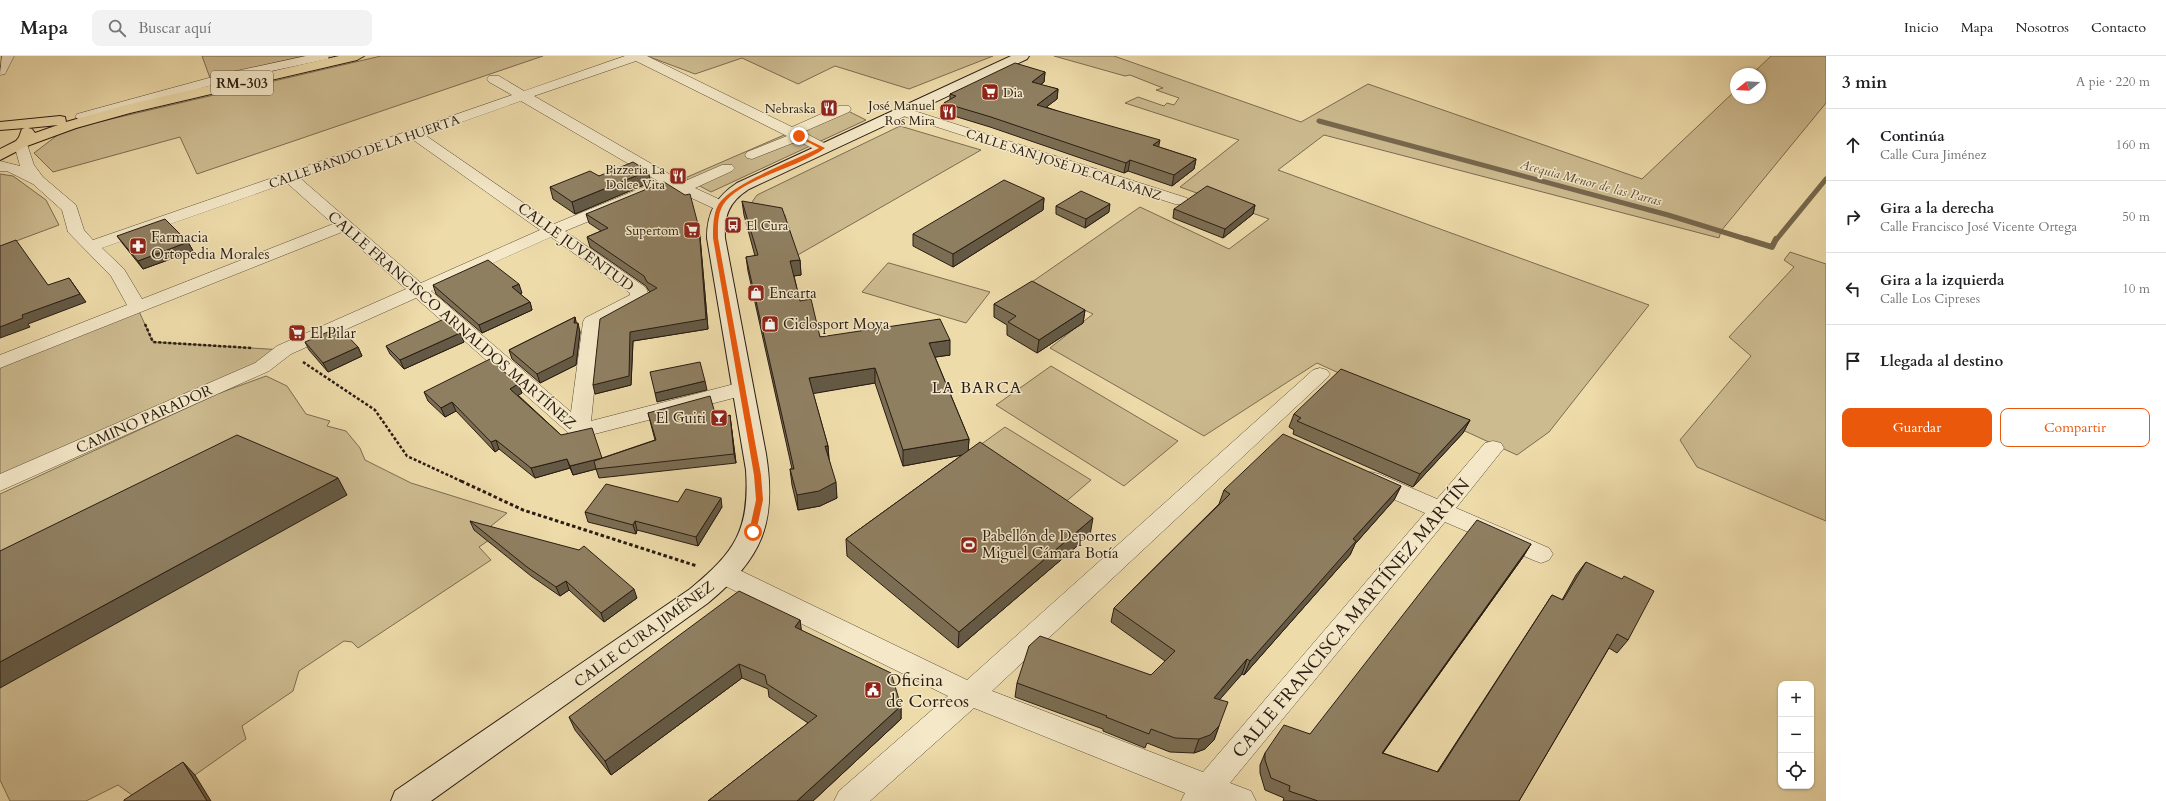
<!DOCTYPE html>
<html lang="es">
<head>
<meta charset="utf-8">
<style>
  body { margin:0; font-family:Cardo,serif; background:#f2f2f2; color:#202124 }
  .controls { position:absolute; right:12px; bottom:12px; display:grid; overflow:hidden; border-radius:8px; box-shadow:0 1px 3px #0004 }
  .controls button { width:36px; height:36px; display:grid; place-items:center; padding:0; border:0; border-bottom:1px solid #e0e0e0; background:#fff; color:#202124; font:20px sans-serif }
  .compass { position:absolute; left:1730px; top:12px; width:36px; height:36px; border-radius:50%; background:#fff; box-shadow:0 1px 3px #0004; rotate:252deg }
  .stop { position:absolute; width:12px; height:12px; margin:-9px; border:3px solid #ea580c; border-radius:50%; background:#fff }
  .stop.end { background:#ea580c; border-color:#fff; box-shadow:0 1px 4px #0008 }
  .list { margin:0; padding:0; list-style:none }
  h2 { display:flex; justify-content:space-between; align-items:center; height:52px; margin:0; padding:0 16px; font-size:17px }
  h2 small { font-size:13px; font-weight:400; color:#757577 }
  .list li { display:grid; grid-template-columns:26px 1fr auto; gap:12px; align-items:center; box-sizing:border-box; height:72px; padding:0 16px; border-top:1px solid #e0e0e0 }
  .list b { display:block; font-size:15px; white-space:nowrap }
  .list p { margin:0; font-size:13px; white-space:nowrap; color:#757577 }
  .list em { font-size:13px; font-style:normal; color:#757577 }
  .actions { display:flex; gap:8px; padding:12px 16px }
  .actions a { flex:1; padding:9px 0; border:1px solid #ea580c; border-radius:8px; text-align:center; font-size:14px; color:#ea580c }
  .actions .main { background:#ea580c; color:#fff }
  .icon { flex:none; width:22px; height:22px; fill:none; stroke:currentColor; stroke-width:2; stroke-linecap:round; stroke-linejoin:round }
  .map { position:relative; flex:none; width:1826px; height:745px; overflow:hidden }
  header { display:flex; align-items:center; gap:24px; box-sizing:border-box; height:56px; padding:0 20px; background:#fff; border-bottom:1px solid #e0e0e0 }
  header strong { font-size:19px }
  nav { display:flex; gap:22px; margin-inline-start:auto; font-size:14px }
  .search { width:280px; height:36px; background:#f2f2f2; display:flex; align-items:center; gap:10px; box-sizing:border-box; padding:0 14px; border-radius:8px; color:#757577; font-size:15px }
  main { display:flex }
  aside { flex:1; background:#fff }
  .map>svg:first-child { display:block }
</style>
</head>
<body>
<header>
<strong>Mapa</strong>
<div class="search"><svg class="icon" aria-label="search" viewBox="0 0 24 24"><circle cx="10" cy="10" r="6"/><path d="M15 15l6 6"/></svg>Buscar aquí</div>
<nav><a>Inicio</a><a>Mapa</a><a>Nosotros</a><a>Contacto</a></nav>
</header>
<main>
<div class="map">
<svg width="1826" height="745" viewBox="0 0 1826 745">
  <rect width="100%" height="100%" fill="#eedbaa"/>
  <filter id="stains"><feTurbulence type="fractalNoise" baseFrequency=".005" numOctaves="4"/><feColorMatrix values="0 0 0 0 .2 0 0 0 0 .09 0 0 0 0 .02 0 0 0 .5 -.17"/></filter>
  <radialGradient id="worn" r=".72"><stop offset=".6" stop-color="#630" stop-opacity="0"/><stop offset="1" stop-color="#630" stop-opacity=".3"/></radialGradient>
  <path fill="#cdbb90" stroke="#7b6c51" d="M202,0H304L210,22Z
    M381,0H543L197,118L180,81L53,116L34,97L59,78L94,67Z
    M647,0H993L909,33L835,10L798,28L742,2L695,18Z
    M1054,0H1114L1301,66L1368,28L1642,123L1736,34V42H1760V18H1752L1771,0H1826V47L1721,175L1719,182L1324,79L1278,114L1649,249L1549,376L1517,399L1317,307L1204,380L1050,292L1093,258L1029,228L1140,151L1229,193L1269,163L1180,131L1239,84L1125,47L1138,41L1164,50L1167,47L1174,49L1179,42L1156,34L1163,32L1130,19L1125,20Z
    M844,53L866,64L711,136L685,122Z
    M900,70L981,94L796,200L785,159L750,149L757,139Z
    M0,118L13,120L46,144L59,169L0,191Z
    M1790,196L1826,208V465L1697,411L1680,384L1751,300L1729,281L1794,211L1784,204Z
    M888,207H889L990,236L966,267L862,236Z
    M137,251L153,286L284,294L0,427V306Z
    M1051,310L1178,385L1124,430L996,349Z
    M266,320L287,330L306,358L330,365L327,370L346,375L360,392L365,404L411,427L507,457L491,470L499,477L479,491L491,504L358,592L352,586L344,585L299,615L293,635L242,670L246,683L195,719H175L132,739L118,729L86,745H10L0,724V438L217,338Z
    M1005,371L1091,424L1062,449L976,392Z"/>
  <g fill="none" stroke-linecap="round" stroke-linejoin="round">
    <path stroke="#77684e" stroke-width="5" d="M1319,65L1668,159L1749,184
      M1776,184L1826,123"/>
    <path stroke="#77684e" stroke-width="6" d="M1746,183L1772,191L1776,183"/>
    <defs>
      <path id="street" d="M2,0H14L5,18L0,19Z
        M306,0H329L328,3L234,23L82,65L75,61L77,58L227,17Z
        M625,0H647L792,71L839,50H849L851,53L849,56L803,76L828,89L830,92L828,95H818L798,85L752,103L747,102L745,99L747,96L787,80L636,5L534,40L683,126L722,109H732L735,112L732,115L695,132L727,147L729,150L727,153H715L670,132L565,175L645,231C649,236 649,241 645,246L601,269L591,365L742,326L749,328L752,333L749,338L579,382L572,380L416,242L291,298L269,315L0,435V418L255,307L277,290L406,233L342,176L0,312V299L127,249L111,220L68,176L62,154L33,128L7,115H0V105L20,110L14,88L16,85H26L34,109L43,121L76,149L84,174L93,184L512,39L489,26L487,23L489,20H499L524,35ZM521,45L658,125L554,168L425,79ZM412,83L540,174L421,227L300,122ZM287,127L333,168L142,243L124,213L102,192ZM551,181L630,237V239L585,262L583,266L571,356L431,235Z
        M902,51L1187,142L1189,145L1187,148H1175L897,58L895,55L897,52Z
        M1320,312L1327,314L1330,318L1327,322L992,635L1203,716L1425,457L1363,430L1360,424L1363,418L1371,416L1379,418L1437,443L1485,387L1493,385L1501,387L1504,392L1456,452L1549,492L1553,498L1549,504L1541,507L1533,504L1445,466L1230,727L1251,735L1256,745H1181L1185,737L974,652L870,745H834L839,735L948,640L715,525L712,518L715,511L724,508L733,511L967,624L1313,314Z"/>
      <path id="secondary" d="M1011,0H1029L1027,3L749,133C729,146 724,159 725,182L766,398C777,468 762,502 708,547L431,745H391L395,735L690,533C735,496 750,474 746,414L707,182C707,156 716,141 737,127Z"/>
      <path id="highway" d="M339,0H364L357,4L130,57L76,72L27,90L0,104V93L16,85L19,81L22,73L25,72L0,74V66L60,60L65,61L66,66L126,49ZM58,69L35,77L32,73L28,72Z"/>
    </defs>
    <use href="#street" stroke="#5a4c38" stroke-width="1"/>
    <use href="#secondary" stroke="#291c12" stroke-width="2"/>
    <use href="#highway" stroke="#291c12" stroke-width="2"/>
    <path stroke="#291c12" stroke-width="2.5" stroke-dasharray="3 2" stroke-linecap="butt" d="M145,268L153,286L252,292
      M303,306L375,354L407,400L463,426"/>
    <path stroke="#291c12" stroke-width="3" stroke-dasharray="3.5 2.5" stroke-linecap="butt" d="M461,425L523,454L697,510"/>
    <use href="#street" fill="#f4e8c8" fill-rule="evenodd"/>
    <use href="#secondary" fill="#f4e8c8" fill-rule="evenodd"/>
    <use href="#highway" fill="#eedbaa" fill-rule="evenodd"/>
  </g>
  <path fill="#7b6d53" stroke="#291c12" d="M1045,16L1044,26L1041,29L1058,33L1057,43L1046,51L1159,91L1196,103L1194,113L1172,130L1128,115L1124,117L990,71L944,57V47L950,44V38Z
    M599,120L651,126L575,158L553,143L550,131Z
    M1044,142L1043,154L953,211L913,190V178Z
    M742,145L800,204L801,219L794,220L800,245L820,281L950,299L935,301L969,383L968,395L1090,479L958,592L847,500L846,483L962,399L903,410L875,327L813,337L828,390L829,403L837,442L820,450L798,454L792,429L790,413H792L748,215L746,201L755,200L744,159Z
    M1255,149L1253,158L1223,182L1173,162L1174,153Z
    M1056,150L1109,156L1085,172L1056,158Z
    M586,158L700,181L708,273L633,285L631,329L595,338L650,236L649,235L646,230L590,191L587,181L601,175L589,167Z
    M117,180L188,186L193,195L143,213L123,188Z
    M433,229L522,237L520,238L530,246L532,254L482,277L436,238Z
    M994,248L1085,254L1083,267L1037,297L1007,279V269L994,261Z
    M575,261L576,267L580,276L576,309L540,327L512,303L509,294Z
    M305,286L358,291L362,300L328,316L309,294Z
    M464,286L404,313L390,298L386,290Z
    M518,328L522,337L518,339L561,379L602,402L655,384L648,357L717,364L731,368L736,407L599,422L596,413L573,419L570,412L535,422L499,393L495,396L456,355L445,361L428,345L424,336Z
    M1294,358L1470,364L1463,377L1413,431L1293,378L1294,374L1289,371Z
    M1401,430L1394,444L1355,488L1350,499L1244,619L1242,618L1219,643V670L1214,684L1205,693L1194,697L1170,696L1147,687L1145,692L1103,675V673L1015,641L1017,627L1151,619L1165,605L1111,566L1114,552L1219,448L1224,434Z
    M678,446L722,451L698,490L637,474L636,478L588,466L585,456Z
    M470,465L637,542L604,566L569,534L560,540L531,520L474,474Z
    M1531,488L1523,501L1383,697L1437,716L1552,539L1562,544L1576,519L1586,506L1628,584L1617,597L1609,592L1519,745H1283L1284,742L1265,734L1260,717V709L1265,697L1310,678Z
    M800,564L801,574L901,650V663L813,745H708L808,667L769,641L768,633L742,622L611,719L575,674L569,661Z"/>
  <path fill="#645944" stroke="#291c12" d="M1045,16L1044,26L1031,36L1032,26Z
    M1058,33L1057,43L1036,59L1037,49Z
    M1160,84L1158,94L1153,89Z
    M1196,103L1194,113L1172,130L1174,119Z
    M1130,104L1128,115L1124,117L1126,107Z
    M648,115L651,126L575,158L572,146Z
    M1044,142L1043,154L953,211V198Z
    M1110,148L1109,156L1085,172L1086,163Z
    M1255,149L1253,158L1223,182L1225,173Z
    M699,172L700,181L708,273L633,285L631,329L595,338L593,329L630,276Z
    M188,186L193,195L143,213L138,205Z
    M800,204L801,219L792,220L790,205Z
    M69,222L86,246L28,268L30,271L0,282V271Z
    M519,228L522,237L515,240L512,231Z
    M530,246L532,254L482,277L479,269Z
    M1085,254L1083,267L1037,297L1039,284Z
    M575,261L577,270L574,267Z
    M578,267L580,276L576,309L540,327L537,318Z
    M460,277L464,286L404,313L400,304Z
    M950,284V299L929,302V287Z
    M358,291L362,300L328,316L323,307Z
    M875,312V327L811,338L809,322Z
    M705,325L707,334L657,346L655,337Z
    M518,328L522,337L514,342L510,333Z
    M452,346L456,355L445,361L441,352Z
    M730,359L731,368L736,407L734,398Z
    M1470,364L1463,377L1413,431L1420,418Z
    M969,383L968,398L903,410V394Z
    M496,384L499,393L495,396L491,386Z
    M825,390H828L829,405Z
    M602,402L604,411L573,419L570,410Z
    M567,403L570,412L535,422L531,412Z
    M338,422L347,439L0,632V606Z
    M836,426L837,442L820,450L798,454L797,439Z
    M1401,430L1394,444L1355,488L1350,499L1244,619L1250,605L1353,483Z
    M721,442L722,451L698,490L696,481Z
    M1093,462L1090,479L958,592L959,576Z
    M635,465L637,474L636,478L633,469Z
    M1531,488L1523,501L1374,709L1382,697Z
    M566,525L569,534L560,540L556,531Z
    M634,533L637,542L604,566L601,557Z
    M800,564L802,579L795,571Z
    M1247,603L1242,618L1209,656L1214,642Z
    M739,608L742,622L611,719L605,705Z
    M901,650V663L813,745H797Z
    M1219,670L1214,684L1205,693L1194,697L1199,683Z
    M183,706L195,719L211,745H207Z"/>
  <path fill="#8f7f61" stroke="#291c12" d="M1015,7L1045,16L1032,26L1058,33L1037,49L1160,84L1153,89L1196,103L1174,119L1130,104L1126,107L991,61L944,47L956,40L950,38Z
    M633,106L648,115L572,146L550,131L590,115L599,120Z
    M1004,124L1044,142L953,198L913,178Z
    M664,126L685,139L690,138L699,172L706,263L630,276L629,320L593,329L600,263L657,232L647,226L644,220L587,181L608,172L586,158Z
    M1207,130L1255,149L1225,173L1174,153Z
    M1081,135L1110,148L1086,163L1056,150Z
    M742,145L782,152L800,204L790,205L800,245L811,243L820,281L940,263L950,284L929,287L969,383L903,394L875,312L809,322L828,390H825L836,426L819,435L797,439L790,413H794L746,201L758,199Z
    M165,163L188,186L138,205L117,180Z
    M16,184L48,229L69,222L80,238L22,259L23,262L0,271V190Z
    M488,204L519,228L512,231L530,246L479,269L433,229Z
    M1032,225L1085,254L1039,284L1008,266L1016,260L994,248Z
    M575,261L574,267H578L573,300L537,318L509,294Z
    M444,263L460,277L400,304L386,290Z
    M339,271L358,291L323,307L305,286Z
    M490,303L518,328L510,333L561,379L592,372L602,402L570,410L567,403L531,412L496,384L491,386L452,346L441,352L424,336Z
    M700,306L705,325L655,337L650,316Z
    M1341,313L1470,364L1420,418L1297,365L1301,362L1294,358Z
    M710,340L717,364L730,359L734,398L596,413L594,405L656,384L648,357Z
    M1283,378L1401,430L1353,483L1356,485L1250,605L1247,603L1214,642L1228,646L1219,670L1210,679L1199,683L1175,682L1151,673L1149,678L1106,661L1107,660L1017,627L1029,590L1040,580L1151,619L1175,595L1114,552L1230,438L1224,434Z
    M237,379L338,422L0,606V495Z
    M980,386L1093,462L959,576L846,483Z
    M606,428L678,446L686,433L721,442L696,481L635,465L633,469L585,456Z
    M1477,464L1531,488L1382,697L1438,716L1552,539L1563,544L1586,506L1622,523L1624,520L1654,535L1628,584L1617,578L1519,745H1318L1289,735L1290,730L1271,722L1265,704V697L1284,669L1310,678Z
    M470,465L579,494L584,490L634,533L601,557L566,525L556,531L527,511Z
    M739,535L800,564L795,571L891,617L901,650L797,745H708L817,660L767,628L765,619L739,608L605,705L569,661Z
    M183,706L207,745H124V744Z"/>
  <path fill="#ea580c" d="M798,79L825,92C799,112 741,122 723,149C717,159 718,172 718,182L761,419L763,444L756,476L753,479L749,476L756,444L754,419L713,182C713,171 713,159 718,149C730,128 795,104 819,92L798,81Z"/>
  <defs>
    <symbol id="supermarket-square" viewBox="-11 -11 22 22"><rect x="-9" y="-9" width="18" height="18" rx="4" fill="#8f2418" stroke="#f4e8c8"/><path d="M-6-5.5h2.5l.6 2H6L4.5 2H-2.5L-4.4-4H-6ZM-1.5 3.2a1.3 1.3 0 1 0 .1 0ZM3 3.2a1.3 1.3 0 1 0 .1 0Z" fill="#fff"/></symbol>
    <symbol id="restaurant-square" viewBox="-11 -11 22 22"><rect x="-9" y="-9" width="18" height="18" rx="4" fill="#8f2418" stroke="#f4e8c8"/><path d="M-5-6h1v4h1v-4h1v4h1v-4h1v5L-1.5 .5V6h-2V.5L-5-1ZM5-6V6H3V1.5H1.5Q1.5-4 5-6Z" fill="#fff"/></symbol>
    <symbol id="bus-square" viewBox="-11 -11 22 22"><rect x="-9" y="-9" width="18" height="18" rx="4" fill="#8f2418" stroke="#f4e8c8"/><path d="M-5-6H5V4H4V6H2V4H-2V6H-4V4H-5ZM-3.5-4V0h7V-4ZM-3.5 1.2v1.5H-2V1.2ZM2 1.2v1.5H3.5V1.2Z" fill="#fff"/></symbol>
    <symbol id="pharmacy-square" viewBox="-11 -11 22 22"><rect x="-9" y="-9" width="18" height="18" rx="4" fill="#8f2418" stroke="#f4e8c8"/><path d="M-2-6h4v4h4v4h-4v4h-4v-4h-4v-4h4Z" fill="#fff"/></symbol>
    <symbol id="shop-square" viewBox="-11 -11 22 22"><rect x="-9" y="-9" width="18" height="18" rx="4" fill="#8f2418" stroke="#f4e8c8"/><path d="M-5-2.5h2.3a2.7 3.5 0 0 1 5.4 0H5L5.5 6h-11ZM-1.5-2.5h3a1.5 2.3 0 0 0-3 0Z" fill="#fff"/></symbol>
    <symbol id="bar-square" viewBox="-11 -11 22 22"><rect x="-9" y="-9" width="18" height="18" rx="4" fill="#8f2418" stroke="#f4e8c8"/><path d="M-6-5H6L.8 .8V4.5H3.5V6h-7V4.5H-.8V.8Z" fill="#fff"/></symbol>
    <symbol id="stadium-square" viewBox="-11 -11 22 22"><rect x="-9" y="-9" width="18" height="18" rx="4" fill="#8f2418" stroke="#f4e8c8"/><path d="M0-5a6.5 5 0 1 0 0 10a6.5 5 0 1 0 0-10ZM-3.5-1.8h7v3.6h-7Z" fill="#fff"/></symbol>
    <symbol id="civic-square" viewBox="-11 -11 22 22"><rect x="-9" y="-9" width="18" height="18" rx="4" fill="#8f2418" stroke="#f4e8c8"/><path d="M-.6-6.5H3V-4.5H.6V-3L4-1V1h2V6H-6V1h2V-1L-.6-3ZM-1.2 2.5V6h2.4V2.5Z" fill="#fff"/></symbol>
  </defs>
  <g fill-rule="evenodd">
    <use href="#supermarket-square" x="980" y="26" width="20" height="20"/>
    <use href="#restaurant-square" x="819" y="42" width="20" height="20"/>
    <use href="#restaurant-square" x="938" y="46" width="20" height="20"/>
    <use href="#restaurant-square" x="668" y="110" width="20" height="20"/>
    <use href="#bus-square" x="723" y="159" width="20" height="20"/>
    <use href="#supermarket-square" x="682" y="164" width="20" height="20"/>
    <use href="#pharmacy-square" x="128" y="180" width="20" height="20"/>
    <use href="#shop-square" x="746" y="227" width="20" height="20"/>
    <use href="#shop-square" x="760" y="258" width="20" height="20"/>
    <use href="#supermarket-square" x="287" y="267" width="20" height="20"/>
    <use href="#bar-square" x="709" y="352" width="20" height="20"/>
    <use href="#stadium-square" x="959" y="479" width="20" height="20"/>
    <use href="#civic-square" x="863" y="624" width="20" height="20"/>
  </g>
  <g text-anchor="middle" stroke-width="3" stroke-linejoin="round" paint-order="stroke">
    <g font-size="13" fill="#291c12" stroke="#f4e8c8" text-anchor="end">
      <text x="1003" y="41" text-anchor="start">Dia</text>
      <text x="935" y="54">José Manuel<tspan x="935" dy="15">Ros Mira</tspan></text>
      <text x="816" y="57">Nebraska</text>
      <text x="665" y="118">Pizzeria La<tspan x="665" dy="15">Dolce Vita</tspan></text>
      <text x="746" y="174" text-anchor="start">El Cura</text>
      <text x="679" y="179">Supertom</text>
    </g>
    <g font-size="13" fill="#291c12" stroke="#f4e8c8">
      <text transform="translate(364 95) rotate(-19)" y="5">CALLE BANDO DE LA HUERTA</text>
      <text transform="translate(1064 108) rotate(18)" y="5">CALLE SAN JOSÉ DE CALASANZ</text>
    </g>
    <g font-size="13" font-style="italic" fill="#5d4e3a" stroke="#f4e8c8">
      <text transform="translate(1591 126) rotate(15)" y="5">Acequia Menor de las Parras</text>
    </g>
    <rect fill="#f4e8c8" stroke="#665949" stroke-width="1" x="211" y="15" width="62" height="24" rx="3"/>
    <g font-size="14" font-weight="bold" fill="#291c12">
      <text x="242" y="32">RM-303</text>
    </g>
    <g font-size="15" fill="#291c12" stroke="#f4e8c8" text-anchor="start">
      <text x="151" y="186">Farmacia<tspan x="151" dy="17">Ortopedia Morales</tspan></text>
      <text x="769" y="242">Encarta</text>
      <text x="783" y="273">Ciclosport Moya</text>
      <text x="310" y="282">El Pilar</text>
      <text x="706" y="367" text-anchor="end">El Guiti</text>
      <text x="982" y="485">Pabellón de Deportes<tspan x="982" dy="17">Miguel Cámara Botía</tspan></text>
    </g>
    <g font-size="15" fill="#291c12" stroke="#f4e8c8">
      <text transform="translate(576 191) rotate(36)" y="5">CALLE JUVENTUD</text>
      <text transform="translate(452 264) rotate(41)" y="5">CALLE FRANCISCO ARNALDOS MARTÍNEZ</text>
      <text transform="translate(144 363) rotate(-24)" y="5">CAMINO PARADOR</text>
      <text transform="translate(644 578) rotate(-36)" y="5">CALLE CURA JIMÉNEZ</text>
    </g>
    <g font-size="16" letter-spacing="1" fill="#291c12" stroke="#f4e8c8">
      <text x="977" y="337">LA BARCA</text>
    </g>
    <g font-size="18" fill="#291c12" stroke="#f4e8c8">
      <text transform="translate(1351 562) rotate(-50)" y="6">CALLE FRANCISCA MARTÍNEZ MARTÍN</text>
    </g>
    <g font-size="18" fill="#291c12" stroke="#f4e8c8" text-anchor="start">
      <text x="886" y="630">Oficina<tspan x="886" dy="21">de Correos</tspan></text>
    </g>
  </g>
  <rect width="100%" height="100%" filter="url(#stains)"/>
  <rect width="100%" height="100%" fill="url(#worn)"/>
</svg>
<div class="controls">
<button>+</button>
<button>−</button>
<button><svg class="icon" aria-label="locate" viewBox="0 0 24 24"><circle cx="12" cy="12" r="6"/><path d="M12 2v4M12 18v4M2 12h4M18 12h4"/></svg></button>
</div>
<svg class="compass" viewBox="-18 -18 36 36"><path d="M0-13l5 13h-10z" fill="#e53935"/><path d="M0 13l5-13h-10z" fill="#757577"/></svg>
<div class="stop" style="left:753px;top:476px"></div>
<div class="stop end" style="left:799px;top:80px"></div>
</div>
<aside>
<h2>3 min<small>A pie · 220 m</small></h2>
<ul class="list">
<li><svg class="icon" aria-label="ahead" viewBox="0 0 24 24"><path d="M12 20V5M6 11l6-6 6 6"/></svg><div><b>Continúa</b><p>Calle Cura Jiménez</p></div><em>160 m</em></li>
<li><svg class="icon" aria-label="right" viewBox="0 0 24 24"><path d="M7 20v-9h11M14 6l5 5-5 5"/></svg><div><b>Gira a la derecha</b><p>Calle Francisco José Vicente Ortega</p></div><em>50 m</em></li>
<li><svg class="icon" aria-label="left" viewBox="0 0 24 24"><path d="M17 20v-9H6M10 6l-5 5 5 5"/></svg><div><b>Gira a la izquierda</b><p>Calle Los Cipreses</p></div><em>10 m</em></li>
<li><svg class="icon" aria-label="arrive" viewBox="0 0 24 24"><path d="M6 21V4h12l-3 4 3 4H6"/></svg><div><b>Llegada al destino</b></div></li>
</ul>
<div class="actions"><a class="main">Guardar</a><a>Compartir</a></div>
</aside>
</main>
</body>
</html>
